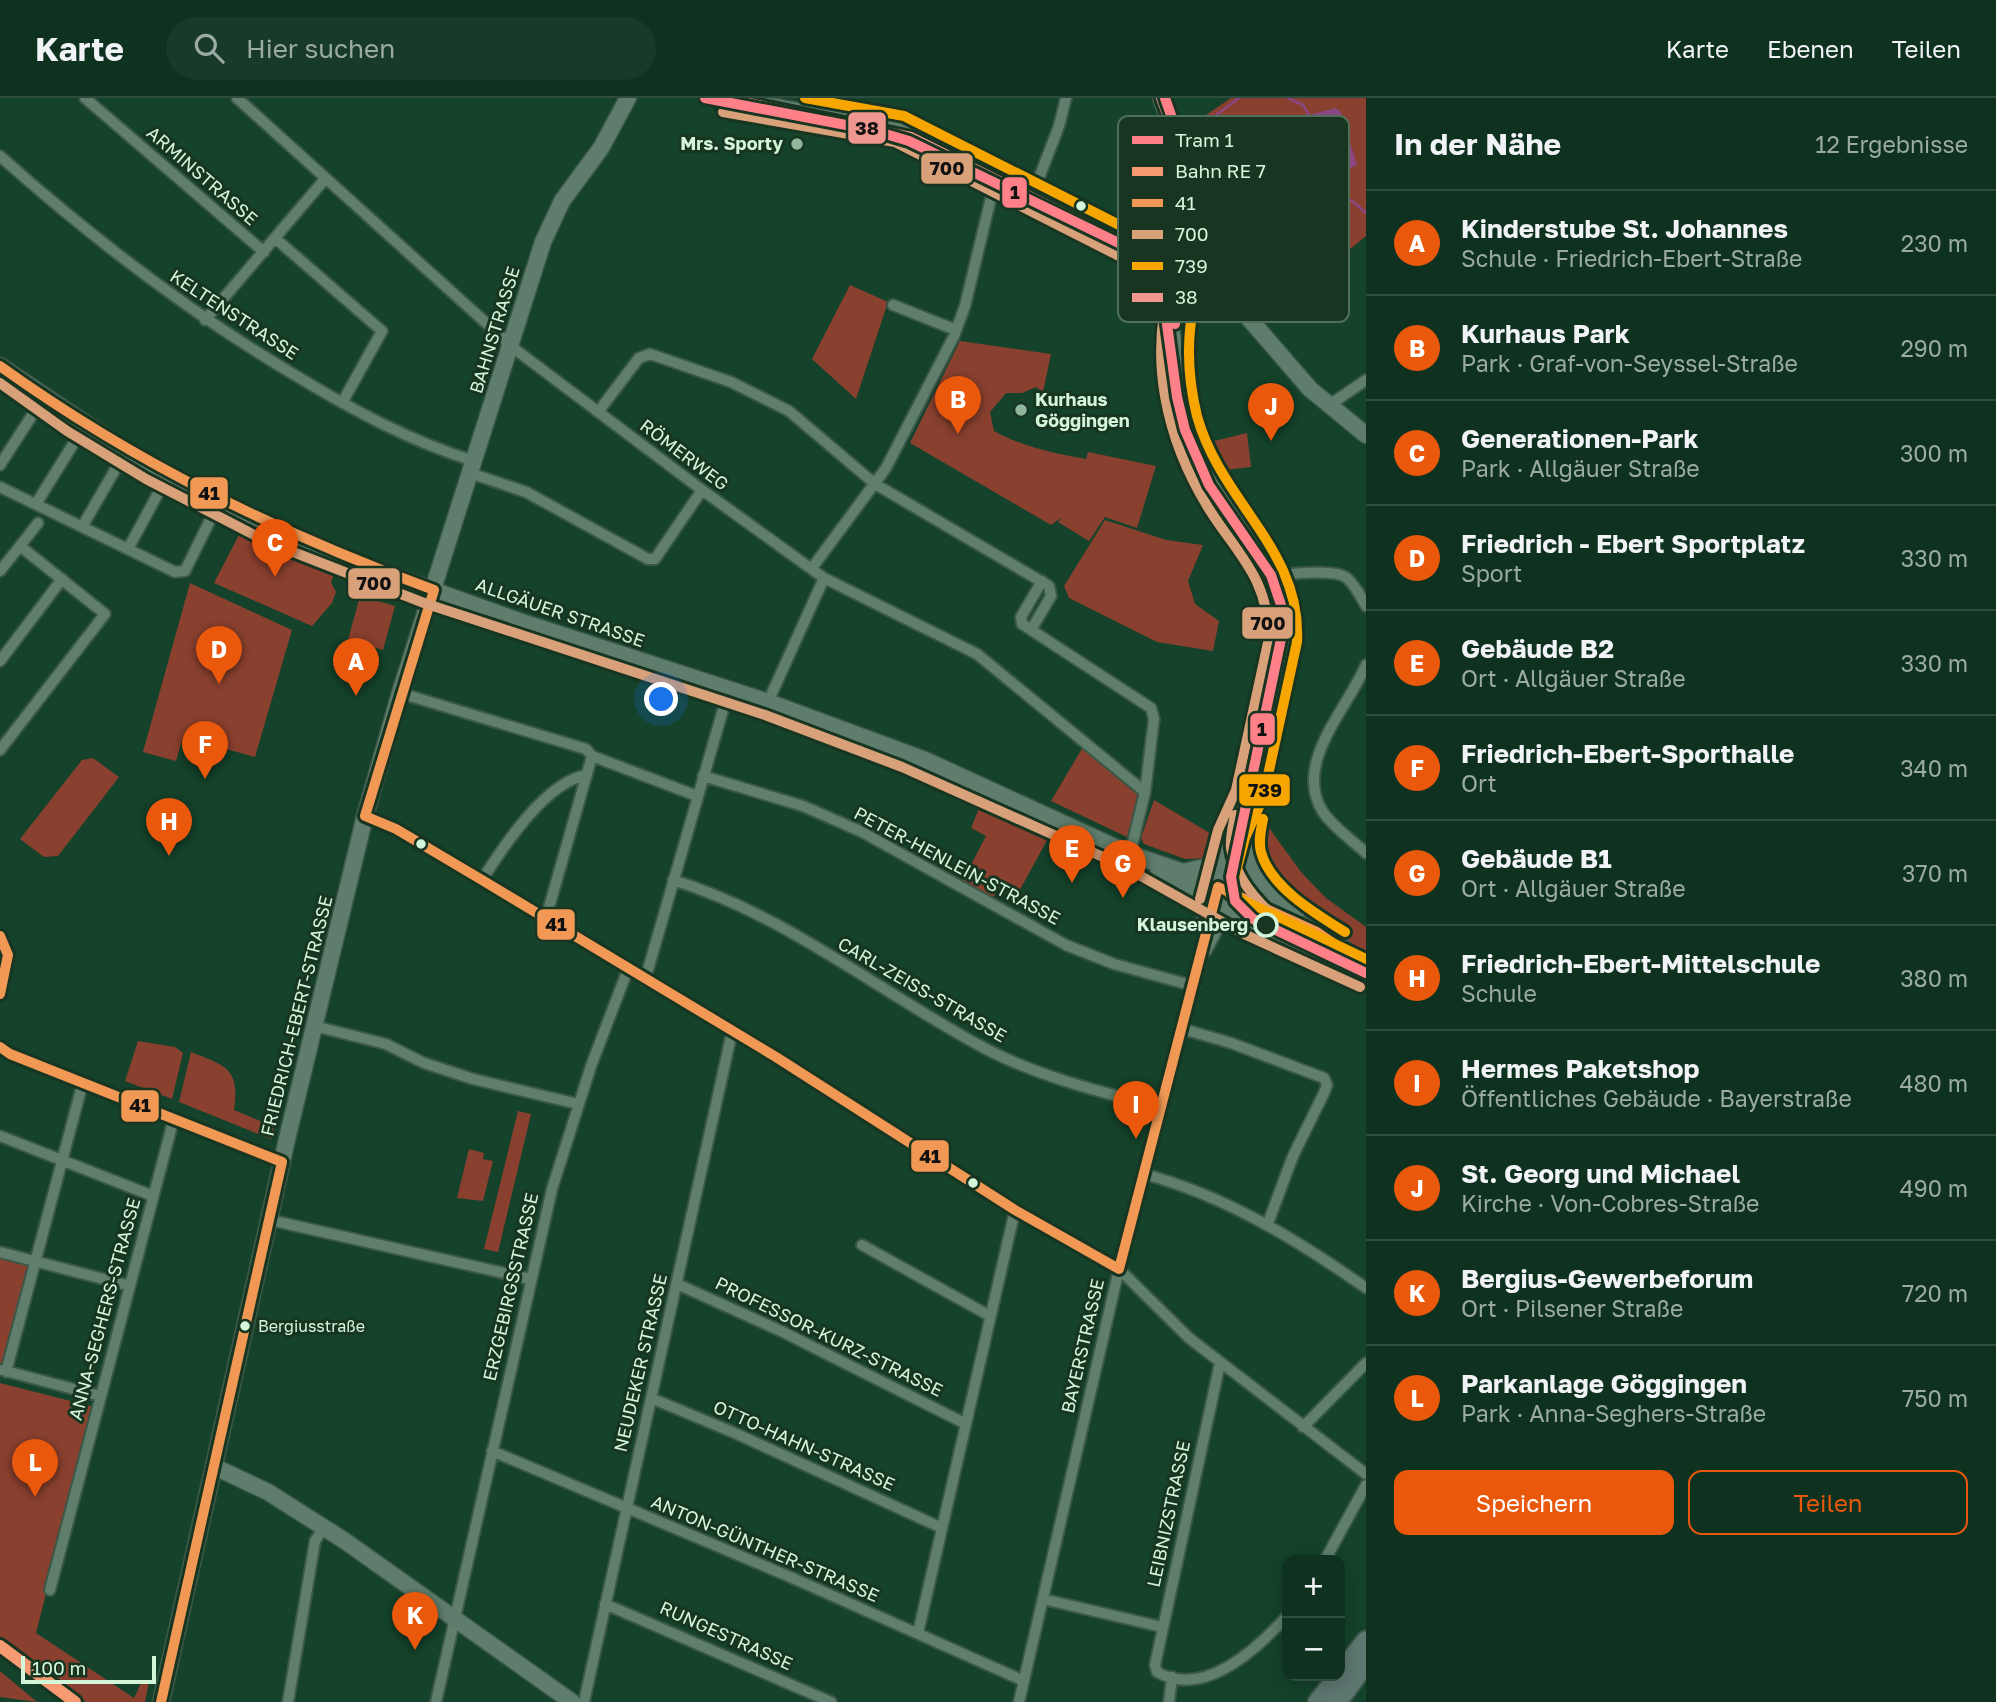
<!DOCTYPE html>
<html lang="de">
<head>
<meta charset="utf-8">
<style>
  body { margin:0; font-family:"Golos Text",sans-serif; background:#183a29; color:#f1f3f6 }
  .controls { position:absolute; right:21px; bottom:21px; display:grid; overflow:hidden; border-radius:14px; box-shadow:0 4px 18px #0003 }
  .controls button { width:63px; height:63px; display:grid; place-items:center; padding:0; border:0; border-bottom:2px solid #2f4d3e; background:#0f3220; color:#f1f3f6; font:35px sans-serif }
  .scale { position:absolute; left:21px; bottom:18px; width:135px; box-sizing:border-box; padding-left:7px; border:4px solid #d3f6db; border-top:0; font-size:19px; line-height:24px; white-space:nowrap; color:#d3f6db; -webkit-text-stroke:5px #173520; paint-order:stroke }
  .you { position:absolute; left:662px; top:602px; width:24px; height:24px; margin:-18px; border:5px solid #fff; border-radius:50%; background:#1a73e8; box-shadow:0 0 0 10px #1a73e833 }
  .badge { display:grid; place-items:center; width:46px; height:46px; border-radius:50%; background:#ea580c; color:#fff; font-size:23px; font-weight:700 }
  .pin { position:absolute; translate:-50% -58px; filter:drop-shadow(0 2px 4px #0008) }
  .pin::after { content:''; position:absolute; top:37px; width:24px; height:21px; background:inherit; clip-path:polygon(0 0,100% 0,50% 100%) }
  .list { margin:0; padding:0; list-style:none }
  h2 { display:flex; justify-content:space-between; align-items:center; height:91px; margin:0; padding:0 28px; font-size:30px }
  h2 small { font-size:23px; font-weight:400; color:#9baaa5 }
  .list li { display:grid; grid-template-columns:46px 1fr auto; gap:21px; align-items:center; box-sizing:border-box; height:105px; padding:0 28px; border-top:2px solid #2f4d3e }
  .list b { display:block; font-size:26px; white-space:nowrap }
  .list p { margin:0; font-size:23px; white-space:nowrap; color:#9baaa5 }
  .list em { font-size:23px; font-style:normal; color:#9baaa5 }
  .actions { display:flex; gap:14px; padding:21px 28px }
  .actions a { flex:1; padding:16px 0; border:2px solid #ea580c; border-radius:14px; text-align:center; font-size:24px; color:#ea580c }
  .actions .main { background:#ea580c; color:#fff }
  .icon { flex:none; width:38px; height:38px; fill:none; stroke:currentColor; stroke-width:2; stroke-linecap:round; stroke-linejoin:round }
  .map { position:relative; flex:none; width:1366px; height:1604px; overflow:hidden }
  header { display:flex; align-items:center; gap:42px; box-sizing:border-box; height:98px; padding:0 35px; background:#0f3220; border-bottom:2px solid #2f4d3e }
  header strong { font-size:33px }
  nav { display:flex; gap:38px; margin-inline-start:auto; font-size:24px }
  .search { width:490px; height:63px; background:#183a29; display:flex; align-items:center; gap:18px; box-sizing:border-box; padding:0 24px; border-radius:38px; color:#9baaa5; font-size:26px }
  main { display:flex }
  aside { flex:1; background:#0f3220 }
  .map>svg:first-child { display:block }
</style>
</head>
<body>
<header>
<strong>Karte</strong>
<div class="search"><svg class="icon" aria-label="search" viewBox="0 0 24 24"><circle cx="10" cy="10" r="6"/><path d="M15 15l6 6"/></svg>Hier suchen</div>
<nav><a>Karte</a><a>Ebenen</a><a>Teilen</a></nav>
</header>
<main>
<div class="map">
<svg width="1366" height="1604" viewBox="0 0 1366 1604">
  <rect width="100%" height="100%" fill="#14422b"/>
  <path fill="#8a402e" d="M1231,0H1366V138L1349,152L1339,141L1310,164L1257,106L1210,159L1202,96L1184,32Z
    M850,187L888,204L856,301L812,261Z
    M960,243L1051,256L1043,294L1036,289L1022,295H1006L990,314L994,333C1023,349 1053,355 1086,361L1088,354L1156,368L1137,430L1105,419L1089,443L1058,424L1062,419L1051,427L910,345Z
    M1247,335L1251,369L1217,373L1206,345Z
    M1105,422L1166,442L1203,447L1188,483L1195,506L1219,523L1213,553L1157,544L1069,500L1064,488Z
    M241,433L335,475L331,484L336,494L332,505L312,528L214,485Z
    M190,485L292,532L255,659L183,639L176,663L143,654Z
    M360,498L395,508L383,552L348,542Z
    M1083,649L1140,696L1129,740L1051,703Z
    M93,660L119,679L58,758L44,759L20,741L82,662Z
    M1154,702L1218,740L1209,760L1185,761L1144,746L1141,740Z
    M982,703L1051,735L1016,799L1000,790L992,800L962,784L986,738L971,730Z
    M1256,712L1301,774L1326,800L1366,829V857L1355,853C1318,828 1265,801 1251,755C1247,742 1253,724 1256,712Z
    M138,943L175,949L183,955L172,1001L125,983Z
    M191,954C226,968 240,970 234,1012L274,1029L271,1041L179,1004Z
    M518,1013L531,1016L498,1154L484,1151Z
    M469,1051L484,1055L483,1061L493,1063L483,1103L457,1100Z
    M0,1158L29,1166L6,1261L0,1266Z
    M0,1285L94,1309L36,1535L134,1600L142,1583L149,1584L145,1604H86L0,1540Z
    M0,1573L37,1604L0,1599Z"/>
  <path fill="#8b4784" d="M1336,10L1341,14L1357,67L1330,80C1313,62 1309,42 1309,17Z"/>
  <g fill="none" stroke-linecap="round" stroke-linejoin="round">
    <path stroke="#8b4784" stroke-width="2.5" d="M1288,0L1303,7L1309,17
      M1187,27L1194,31L1200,29L1239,0
      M1335,79L1344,88
      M1351,102L1366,115"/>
    <defs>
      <path id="street" d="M85,0L264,154
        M237,0L516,252L702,392L824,480L977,556L1145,694
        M0,58C92,140 187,213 293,276C351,311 409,343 474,363
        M1032,98L1059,28L1066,0
        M276,141L382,233L342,305
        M893,207L956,232
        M205,222L325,81
        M1328,308L1366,282
        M598,314L639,260L650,256L731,284L789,313L875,386L1049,488L1051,498L1031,532
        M0,367L44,299
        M470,375L526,394L648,461H655L702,392
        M0,389L175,474L185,473L219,404
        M36,406L85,327
        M82,429L126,353
        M20,448L38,425
        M128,451L168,377
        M812,470L886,370L954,238L965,208L996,79
        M0,473L20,448L105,516L0,652
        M1274,479C1288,475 1335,471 1347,480C1355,487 1361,499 1366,508
        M1042,483L1021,519L1022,526L1151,610L1154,621L1145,694L1130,756
        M0,563L62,481
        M1366,567C1348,610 1292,666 1323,714C1333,729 1352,742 1366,755
        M400,595L586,651L592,658L697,698
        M768,604L824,480
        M703,678L803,708L862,734L1066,847L1114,866L1194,888
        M365,718L396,731L482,782L776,959L1015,1112L1119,1171L1189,1240L1366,1376
        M482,782C503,749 546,683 587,677
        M673,782C787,817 882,896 986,951C1042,980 1102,994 1162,1010
        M1191,794L1201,812L1205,831
        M546,820L592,658
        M0,838L8,857L0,896
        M1206,853L1228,812
        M645,882L729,591
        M314,928L386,946L424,965L473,981L578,1006
        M1183,931L1231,945L1324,980L1327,987L1324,995L1293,1058L1268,1125
        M0,949L10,956L282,1064
        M0,1038L153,1098
        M1144,1076C1226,1098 1297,1142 1366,1190
        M270,1122L530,1181
        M862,1147L990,1218
        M0,1154L130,1188
        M677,1186L781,1233L966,1326
        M1220,1265L1155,1567L1157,1574C1204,1601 1258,1550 1287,1518
        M2,1272L100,1298
        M6,1274L83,984
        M651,1300L737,1336L942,1430
        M1303,1329L1366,1265
        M492,1353L788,1478L1024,1583
        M1325,1462L1366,1387
        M50,1492L174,1020
        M1043,1501L1162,1529
        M605,1506L831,1604
        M918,1535L1015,1112
        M288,1604L315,1443L324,1429
        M436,1604L552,1091L591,968L628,871
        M584,1604L732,934
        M1019,1604L1125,1145L1214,804
        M1169,1604L1172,1579"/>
      <path id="secondary" d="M725,0L899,31L1131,149L1190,171L1240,210L1310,291L1366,337
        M1161,0C1176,42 1203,108 1196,153C1191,178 1178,200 1174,225
        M1153,169L1226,208
        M1156,171L1166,197L1187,332L1210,386L1265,461L1283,507V541L1249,697L1244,748L1228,812
        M0,268L126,353L273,431L346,461L516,522L768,604L925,662L1130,756L1183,774L1281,815L1339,847L1366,868
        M1245,750C1254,780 1273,796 1296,816
        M1183,774L1209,768L1225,753
        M1158,775L1251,824L1366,876
        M1216,797C1225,764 1229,730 1248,700
        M215,1369L268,1394L345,1443L572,1604
        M161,1604L287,1041L365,718L400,595L543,144L562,103L601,50L628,0"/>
      <path id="highway" d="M1340,1576L1366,1543
        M1318,1604L1339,1578
        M1337,1604L1366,1565"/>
    </defs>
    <use href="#street" stroke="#3a5747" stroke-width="14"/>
    <use href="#secondary" stroke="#3a5747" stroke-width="19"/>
    <use href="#highway" stroke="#3a5747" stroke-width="23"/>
    <use href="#street" stroke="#5f7e6c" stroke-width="10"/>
    <use href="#secondary" stroke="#5f7d6c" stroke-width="16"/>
    <use href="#highway" stroke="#5d7771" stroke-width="19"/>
    <defs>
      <path id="bus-1" d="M0,268C135,365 279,435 434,492
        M365,718L396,731L482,782L776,959L1015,1112L1119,1171
        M365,718L434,492
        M1218,789L1317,834L1366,868
        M0,838L8,857L0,896
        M0,949L10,956L282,1064
        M1119,1171L1218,789
        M161,1604L282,1064"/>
      <path id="bus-2" d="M723,14L895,44L1125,161L1173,179C1147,258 1166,342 1209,411C1239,458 1268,480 1269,540L1236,692L1218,732L1200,801
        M0,285L67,333L146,381L270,445L424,505L765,617L902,669L1123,768L1244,836L1360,889
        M1235,717C1233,728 1230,739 1231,750C1238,799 1291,833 1329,858"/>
      <path id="bus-3" d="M805,0L904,18L1137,136L1195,158C1200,161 1204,164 1204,170C1205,182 1196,195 1194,206C1186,243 1188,281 1197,318C1221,405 1302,451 1297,544L1263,700L1245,740L1230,796L1366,861
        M1263,721C1261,732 1258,743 1261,754C1270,789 1316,816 1345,834"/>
      <path id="bus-4" d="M725,0L911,39L1130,148L1150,168L1184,185
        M1161,0C1183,60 1211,122 1184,185"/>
    </defs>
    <use href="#bus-1" stroke="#173520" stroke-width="16"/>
    <use href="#bus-2" stroke="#173520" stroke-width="16"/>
    <use href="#bus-3" stroke="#173520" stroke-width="16"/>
    <use href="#bus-4" stroke="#173520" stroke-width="16"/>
    <use href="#bus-1" stroke="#f09854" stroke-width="10"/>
    <use href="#bus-2" stroke="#d9a179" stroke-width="10"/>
    <use href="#bus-3" stroke="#f7a600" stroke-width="10"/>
    <use href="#bus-4" stroke="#ef978f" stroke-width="10"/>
    <defs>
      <path id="rail-1" d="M0,1548L75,1604"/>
    </defs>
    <use href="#rail-1" stroke="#173520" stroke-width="18"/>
    <use href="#rail-1" stroke="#f59a73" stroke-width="12"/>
    <defs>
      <path id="tram-1" d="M705,0L872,32L909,43L1129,150L1148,163L1161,183L1177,299L1185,332L1209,387L1271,477L1281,507V541L1231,779L1235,803L1253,821L1366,875
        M1165,0C1182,49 1204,100 1195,153C1191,178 1178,201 1175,226"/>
    </defs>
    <use href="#tram-1" stroke="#173520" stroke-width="16"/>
    <use href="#tram-1" stroke="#ff8088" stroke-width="10"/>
  </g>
  <g fill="#90b79d" stroke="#173520" stroke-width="2.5">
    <circle cx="797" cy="46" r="7"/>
    <circle cx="1021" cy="312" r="7"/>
  </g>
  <g fill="#d3f6db" stroke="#173520" stroke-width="2.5">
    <circle cx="1081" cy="108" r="6"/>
    <circle cx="421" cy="746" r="6"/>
    <circle cx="973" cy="1085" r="6"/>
    <circle cx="245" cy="1228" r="6"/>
  </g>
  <circle fill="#173520" stroke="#d3f6db" stroke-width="3.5" cx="1266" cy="827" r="11"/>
  <g text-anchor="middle" stroke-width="6" stroke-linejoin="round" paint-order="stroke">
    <g font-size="16" fill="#d3f6db" stroke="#173520" text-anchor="start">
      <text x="258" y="1234">Bergiusstraße</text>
    </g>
    <g font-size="18" font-weight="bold" fill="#d3f6db" stroke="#173520" text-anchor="end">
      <text x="783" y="52">Mrs. Sporty</text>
      <text x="1035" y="308" text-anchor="start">Kurhaus<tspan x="1035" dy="21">Göggingen</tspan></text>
    </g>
    <g font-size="18" fill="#d3f6db" stroke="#173520">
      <text transform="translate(202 78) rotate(41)" y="6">ARMINSTRASSE</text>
      <text transform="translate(234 217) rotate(33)" y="6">KELTENSTRASSE</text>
      <text transform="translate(495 232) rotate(-73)" y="6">BAHNSTRASSE</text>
      <text transform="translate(684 357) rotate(37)" y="6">RÖMERWEG</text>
      <text transform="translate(560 515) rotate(19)" y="6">ALLGÄUER STRASSE</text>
      <text transform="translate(957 768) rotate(28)" y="6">PETER-HENLEIN-STRASSE</text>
      <text transform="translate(922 892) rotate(30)" y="6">CARL-ZEISS-STRASSE</text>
      <text transform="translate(297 918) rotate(-76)" y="6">FRIEDRICH-EBERT-STRASSE</text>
      <text transform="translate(511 1189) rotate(-77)" y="6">ERZGEBIRGSSTRASSE</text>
      <text transform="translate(105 1211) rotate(-75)" y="6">ANNA-SEGHERS-STRASSE</text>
      <text transform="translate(829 1239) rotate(26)" y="6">PROFESSOR-KURZ-STRASSE</text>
      <text transform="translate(1083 1248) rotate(-77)" y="6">BAYERSTRASSE</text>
      <text transform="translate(641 1265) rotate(-77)" y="6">NEUDEKER STRASSE</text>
      <text transform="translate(804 1348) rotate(24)" y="6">OTTO-HAHN-STRASSE</text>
      <text transform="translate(1169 1416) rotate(-78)" y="6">LEIBNIZSTRASSE</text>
      <text transform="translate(765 1451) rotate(23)" y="6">ANTON-GÜNTHER-STRASSE</text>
      <text transform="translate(726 1538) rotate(24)" y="6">RUNGESTRASSE</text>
    </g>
    <g font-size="18" font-weight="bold" fill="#d3f6db" stroke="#173520" text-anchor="end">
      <text x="1248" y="833">Klausenberg</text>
    </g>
  </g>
  <rect x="1118" y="18" width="231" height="206" rx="10" fill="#173520" stroke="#4f6f58" stroke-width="2"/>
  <rect x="1132" y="38" width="31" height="8" fill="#ff8088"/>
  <rect x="1132" y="69" width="31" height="9" fill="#f59a73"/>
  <rect x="1132" y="101" width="31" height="8" fill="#f09854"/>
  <rect x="1132" y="132" width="31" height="9" fill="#d9a179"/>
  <rect x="1132" y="164" width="31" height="8" fill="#f7a600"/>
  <rect x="1132" y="195" width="31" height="9" fill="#ef978f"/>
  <g font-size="19" fill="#d3f6db">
    <text x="1175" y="49">Tram 1</text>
    <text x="1175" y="80">Bahn RE 7</text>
    <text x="1175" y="112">41</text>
    <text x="1175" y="143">700</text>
    <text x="1175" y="175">739</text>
    <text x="1175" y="206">38</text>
  </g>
  <g stroke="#173520" stroke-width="2.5">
    <rect x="847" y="13" width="40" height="34" rx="7" fill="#ef978f"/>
    <rect x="920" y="54" width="54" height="33" rx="7" fill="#d9a179"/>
    <rect x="1001" y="78" width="27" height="33" rx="7" fill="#ff8088"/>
    <rect x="189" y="378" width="40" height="34" rx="7" fill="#f09854"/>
    <rect x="347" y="469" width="54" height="33" rx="7" fill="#d9a179"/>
    <rect x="1241" y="508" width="53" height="34" rx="7" fill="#d9a179"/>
    <rect x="1249" y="614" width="27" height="34" rx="7" fill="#ff8088"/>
    <rect x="1238" y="675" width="53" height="34" rx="7" fill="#f7a600"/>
    <rect x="536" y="810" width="40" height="33" rx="7" fill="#f09854"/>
    <rect x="120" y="991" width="40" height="34" rx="7" fill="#f09854"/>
    <rect x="910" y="1041" width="40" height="34" rx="7" fill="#f09854"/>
  </g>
  <g font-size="19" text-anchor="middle" font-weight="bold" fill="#111">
    <text x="867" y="37">38</text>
    <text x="947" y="77">700</text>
    <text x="1015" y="101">1</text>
    <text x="209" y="402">41</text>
    <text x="374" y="492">700</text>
    <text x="1268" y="532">700</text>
    <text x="1262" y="638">1</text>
    <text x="1265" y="699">739</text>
    <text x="556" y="833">41</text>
    <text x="140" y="1014">41</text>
    <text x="930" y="1065">41</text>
  </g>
</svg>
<div class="controls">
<button>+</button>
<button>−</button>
</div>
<div class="scale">100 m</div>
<div class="you"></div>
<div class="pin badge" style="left:356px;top:598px">A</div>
<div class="pin badge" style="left:958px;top:336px">B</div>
<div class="pin badge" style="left:275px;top:479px">C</div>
<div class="pin badge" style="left:219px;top:586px">D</div>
<div class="pin badge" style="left:1072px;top:785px">E</div>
<div class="pin badge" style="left:205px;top:681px">F</div>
<div class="pin badge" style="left:1123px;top:800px">G</div>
<div class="pin badge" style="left:169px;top:758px">H</div>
<div class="pin badge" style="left:1136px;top:1041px">I</div>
<div class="pin badge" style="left:1271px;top:343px">J</div>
<div class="pin badge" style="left:415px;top:1552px">K</div>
<div class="pin badge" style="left:35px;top:1399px">L</div>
</div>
<aside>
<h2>In der Nähe<small>12 Ergebnisse</small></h2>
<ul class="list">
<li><span class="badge">A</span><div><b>Kinderstube St. Johannes</b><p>Schule · Friedrich-Ebert-Straße</p></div><em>230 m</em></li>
<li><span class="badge">B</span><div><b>Kurhaus Park</b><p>Park · Graf-von-Seyssel-Straße</p></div><em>290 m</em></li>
<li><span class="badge">C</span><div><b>Generationen-Park</b><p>Park · Allgäuer Straße</p></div><em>300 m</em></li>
<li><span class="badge">D</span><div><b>Friedrich - Ebert Sportplatz</b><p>Sport</p></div><em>330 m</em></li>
<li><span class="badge">E</span><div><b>Gebäude B2</b><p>Ort · Allgäuer Straße</p></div><em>330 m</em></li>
<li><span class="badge">F</span><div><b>Friedrich-Ebert-Sporthalle</b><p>Ort</p></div><em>340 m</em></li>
<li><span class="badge">G</span><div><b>Gebäude B1</b><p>Ort · Allgäuer Straße</p></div><em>370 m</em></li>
<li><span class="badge">H</span><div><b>Friedrich-Ebert-Mittelschule</b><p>Schule</p></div><em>380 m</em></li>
<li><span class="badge">I</span><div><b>Hermes Paketshop</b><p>Öffentliches Gebäude · Bayerstraße</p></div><em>480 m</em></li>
<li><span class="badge">J</span><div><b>St. Georg und Michael</b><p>Kirche · Von-Cobres-Straße</p></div><em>490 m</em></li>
<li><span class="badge">K</span><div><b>Bergius-Gewerbeforum</b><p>Ort · Pilsener Straße</p></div><em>720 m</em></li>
<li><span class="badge">L</span><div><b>Parkanlage Göggingen</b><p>Park · Anna-Seghers-Straße</p></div><em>750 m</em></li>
</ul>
<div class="actions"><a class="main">Speichern</a><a>Teilen</a></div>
</aside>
</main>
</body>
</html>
